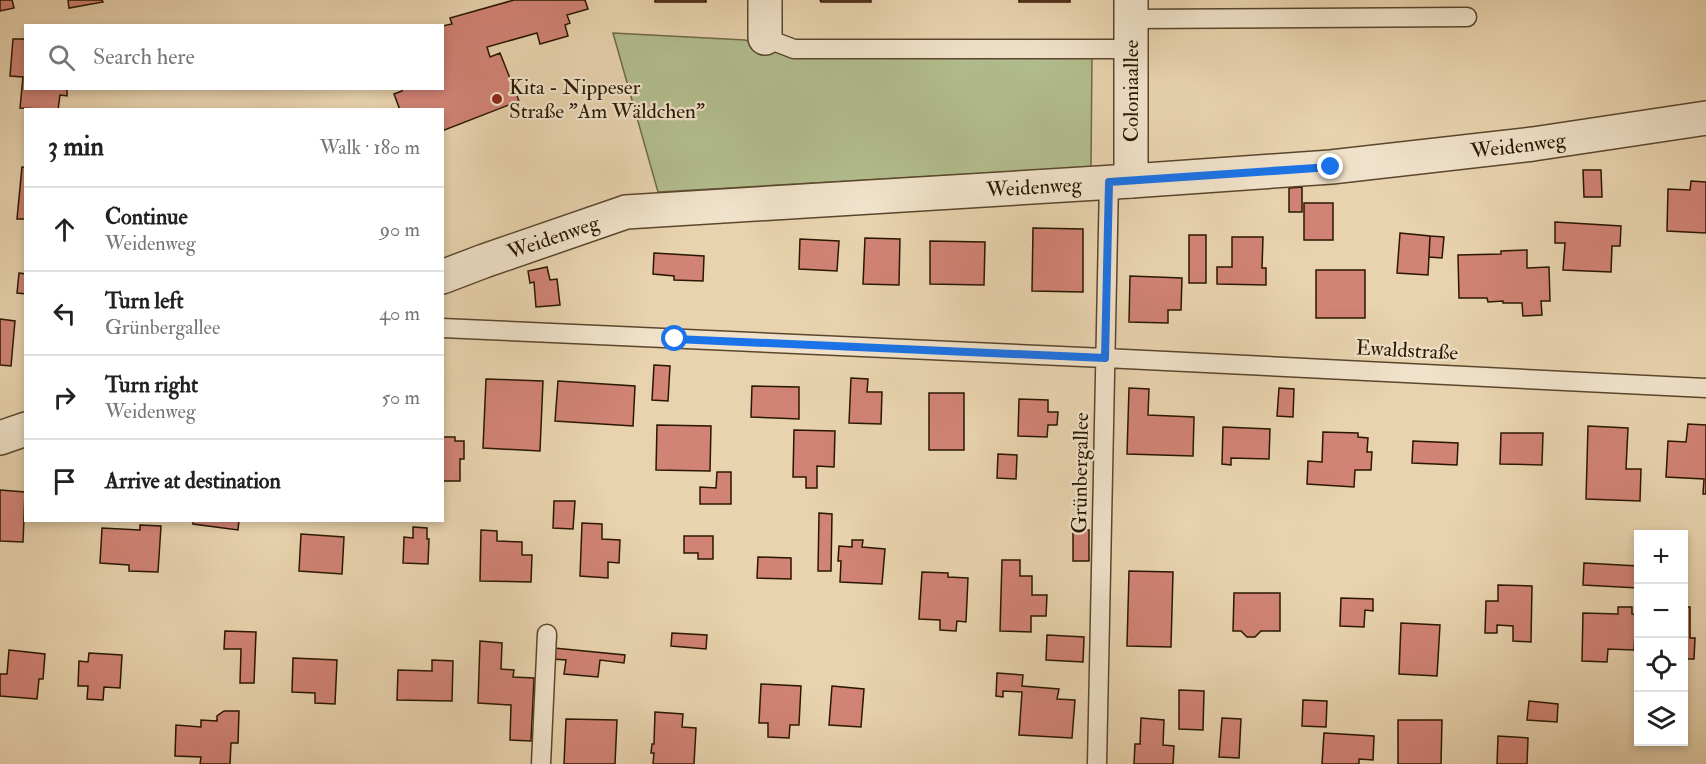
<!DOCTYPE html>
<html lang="en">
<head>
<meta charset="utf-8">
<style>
  body { margin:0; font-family:"IM FELL Double Pica",serif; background:#f2f2f2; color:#222 }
  .controls { position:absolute; right:18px; bottom:18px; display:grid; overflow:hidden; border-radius:0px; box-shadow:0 3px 9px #0003 }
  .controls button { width:54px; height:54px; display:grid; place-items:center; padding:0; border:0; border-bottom:2px solid #e0e0e0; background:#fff; color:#222; font:30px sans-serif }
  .stop { position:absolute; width:18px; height:18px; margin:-14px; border:4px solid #1a73e8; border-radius:50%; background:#fff }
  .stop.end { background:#1a73e8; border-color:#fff; box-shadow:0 2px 6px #0008 }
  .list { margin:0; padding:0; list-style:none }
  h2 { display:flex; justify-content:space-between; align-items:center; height:78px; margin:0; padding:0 24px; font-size:26px }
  h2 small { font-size:20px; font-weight:400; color:#767676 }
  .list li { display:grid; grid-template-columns:39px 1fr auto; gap:18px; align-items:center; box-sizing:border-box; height:84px; padding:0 24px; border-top:2px solid #e0e0e0 }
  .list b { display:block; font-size:22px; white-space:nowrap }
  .list p { margin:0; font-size:20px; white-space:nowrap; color:#767676 }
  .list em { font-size:20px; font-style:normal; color:#767676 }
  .icon { flex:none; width:33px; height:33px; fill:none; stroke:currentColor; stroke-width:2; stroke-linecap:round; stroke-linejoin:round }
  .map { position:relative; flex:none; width:1706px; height:764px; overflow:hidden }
  .search { position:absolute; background:#fff; box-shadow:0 3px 9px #0003; left:24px; top:24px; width:420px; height:66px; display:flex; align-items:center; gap:15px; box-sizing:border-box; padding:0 21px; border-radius:0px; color:#767676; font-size:22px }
  .panel { position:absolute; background:#fff; box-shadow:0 3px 9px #0003; left:24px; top:108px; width:420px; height:414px; border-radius:0px }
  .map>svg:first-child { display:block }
</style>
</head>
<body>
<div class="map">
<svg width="1706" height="764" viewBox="0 0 1706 764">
  <rect width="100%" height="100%" fill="#e8d3ae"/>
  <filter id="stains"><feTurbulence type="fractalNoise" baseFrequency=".00333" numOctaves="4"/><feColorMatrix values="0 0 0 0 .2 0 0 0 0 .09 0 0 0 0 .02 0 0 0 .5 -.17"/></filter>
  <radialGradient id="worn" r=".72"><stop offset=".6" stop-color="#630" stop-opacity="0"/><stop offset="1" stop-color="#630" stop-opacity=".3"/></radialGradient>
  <path fill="#b2bd8d" stroke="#6e6a47" stroke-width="1.5" d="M613,33L745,40L791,55L1092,58L1091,167L658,192Z"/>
  <path fill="#d18375" stroke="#2a1701" stroke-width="1.5" d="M0,0H12L14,8L0,11Z
    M68,0H102L103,2L69,8Z
    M514,0H585L588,9L567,15L570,23L565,25L568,36L540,44L537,33L487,47L490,57L500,53L519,101L442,131V110H400L394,94L402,91V88H442V26L452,24L450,18Z
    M655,0H706V2H655Z
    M820,0H871V2H821Z
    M1019,0H1070V2H1019Z
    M13,39H26V88H67V96L60,95L58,110L20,108L23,77L10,76Z
    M22,167L26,168V219H17Z
    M1583,170H1601L1602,197H1584Z
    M1691,181L1706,182V233L1667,231L1668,189L1690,190Z
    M1302,187V212H1289V188Z
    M1304,203H1333V240H1304Z
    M1555,222L1621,226L1620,246H1612L1611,272L1563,270L1565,243H1555Z
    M1033,228L1083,229V292L1032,291Z
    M1400,233L1430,236L1428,275L1397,273Z
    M1189,235H1206V283H1189Z
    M1430,236L1444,237L1442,258L1429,257Z
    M1232,237H1263L1262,268H1266V285L1217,284V267H1232Z
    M865,238L900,239L899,285L863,284Z
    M800,239L839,241L837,271L799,269Z
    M930,241L985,242L984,285L930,284Z
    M1527,250V268L1549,267L1550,301H1541L1542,315L1523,316L1522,303H1503V301L1488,302L1487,298H1459L1458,255L1501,254V251Z
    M654,253L704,256L703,281L674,280V276L653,274Z
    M547,267L550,280L557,279L560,305L536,307L534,282L530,283L528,271Z
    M1316,270H1365V318H1316Z
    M19,273L26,274V294L17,293Z
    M1130,276L1182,278L1181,310H1168V323L1129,322Z
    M0,319L15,321L11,366L0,365Z
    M654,365L670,366L668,401L652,400Z
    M851,378L868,379L867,392H882L881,424L849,423Z
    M486,379L543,381L540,451L483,448Z
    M558,381L635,386L633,426L555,421Z
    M752,386L799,387V419L751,417Z
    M1129,388L1149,389L1148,415L1194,417L1193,456L1127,454Z
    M1279,388L1294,389L1293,417L1277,416Z
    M929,393H964V450H929Z
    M1019,399L1048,400V412H1058L1057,425H1048L1047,437L1018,436Z
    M1688,424L1706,425V494H1703L1704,479L1666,477L1668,441L1686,442Z
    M657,425L711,426L710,471L656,470Z
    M1588,426L1628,428L1626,469H1641L1640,501L1586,499Z
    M1223,427L1270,429L1269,459L1231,458V465L1222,464Z
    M794,430L835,431L834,467L817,466V488H806V477H793Z
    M1323,432L1358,433V437L1368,438L1367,452H1372L1371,470H1355L1354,487L1307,484L1308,461L1322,462Z
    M1501,433H1543L1542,465L1500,464Z
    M442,437H455V441H464V459H460V481H442Z
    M1413,441L1458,443L1457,465L1412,463Z
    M998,454L1017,455L1016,479L997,478Z
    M717,472H731V504H700V487L716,488Z
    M0,490L25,492L23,542L0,541Z
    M554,501H575L573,529L553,528Z
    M819,513L832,514L831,571H818Z
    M193,520H239L238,530L193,524Z
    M582,523L602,524V539L620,540L619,563L608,562V578L580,576Z
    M140,525L161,526L158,572L129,571V565L100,563L102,528L140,530Z
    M413,527L427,528V539H429L428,564L403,563L404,537L413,538Z
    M1073,529L1089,530V561H1073Z
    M481,530L497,531V541L522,542V555H532L531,582L480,581Z
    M301,534L344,537L342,574L299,571Z
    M684,536H713V559H698V553H684Z
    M852,540H863L862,547L885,549L882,584L840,582L841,561H838L839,546L852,547Z
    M758,557L791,558V579L757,578Z
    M1002,560H1020V576H1032V595H1047L1046,616H1031V632L1000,631Z
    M1584,563L1638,566V588L1583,585Z
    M1129,571L1173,572L1171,647L1127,646Z
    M922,572L948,573V577L968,578L966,622L957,621L956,631L940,630V620L919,619Z
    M1498,585L1532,586L1531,642L1513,641V626L1497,625V633H1485L1486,601H1498Z
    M1234,593H1280V631H1261L1255,637H1247L1241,631H1233Z
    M1341,598L1373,599V611L1365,610L1364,627L1340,626Z
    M1618,607H1632V614L1636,615L1634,650L1608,649L1607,662L1582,661L1583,613L1618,614Z
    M1684,607H1690V638H1695L1694,659H1684Z
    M1401,623L1440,625L1437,676L1399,674Z
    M225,631L256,632L254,683H240L241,649H224Z
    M672,633L707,635L706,649L671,646Z
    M1047,635L1084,637L1083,662L1046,660Z
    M480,641L502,643L501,669L514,670L513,677L534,678L531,741L510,740L511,705L478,703Z
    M554,648L625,655L624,663L600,660L598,677L564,674L566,660L553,659Z
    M9,650L45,654L43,679H39L37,699L0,696V674H7Z
    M89,653L122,655L120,688L104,687L103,700L87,699L88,686H78L79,661L88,662Z
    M293,658L337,660L335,704L315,703V693L292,692Z
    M432,660L453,661L452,701L397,700L398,670L432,671Z
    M997,673L1023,675L1022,686L1059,689L1057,699L1075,700L1072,738L1019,735L1022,692L1003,691V697L996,696Z
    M761,684L801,686L799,725H790L789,738L768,737V723H759Z
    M832,686L864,689L861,727L829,725Z
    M1179,690L1204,691L1203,730L1179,729Z
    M1303,700L1327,701L1326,727L1302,726Z
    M1529,701L1558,704L1557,722L1527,720Z
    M224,711H239L238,743H231L230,764H200L201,757L175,756L176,725L201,727V720L217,721V716Z
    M655,712L683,714L682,727L696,728L694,764H653L654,753H651L652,744H654Z
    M1141,718L1164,720L1163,745L1174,746L1173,764H1134L1135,744H1140Z
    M1222,718L1241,719L1239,758L1219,757Z
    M566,719L617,720L615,764H564Z
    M1398,720H1442L1441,764H1398Z
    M1324,733L1374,736L1373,760L1359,759V764H1322Z
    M1498,736L1528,738L1527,764H1497Z"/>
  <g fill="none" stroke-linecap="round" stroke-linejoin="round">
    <defs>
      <path id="service" d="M1131,19L1467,17
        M765,38L794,49H1131
        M442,328L1105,358L1706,388
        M541,764L547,634
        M1097,764L1109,182"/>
      <g id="minor">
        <path d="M765,0V38"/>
        <path d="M1131,0V181"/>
        <path id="s1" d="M442,277L484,261L626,212L1131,181L1331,167L1533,144L1706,118"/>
        <path d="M0,438L26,429"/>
      </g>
    </defs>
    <use href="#service" stroke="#5a462c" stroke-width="21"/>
    <use href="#minor" stroke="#5a462c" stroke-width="36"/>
    <use href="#service" stroke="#f0e2ca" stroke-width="18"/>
    <use href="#minor" stroke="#f0e2ca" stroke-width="33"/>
  </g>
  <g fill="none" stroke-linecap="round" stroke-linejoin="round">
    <path stroke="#1a73e8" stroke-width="8" d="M675,339L1105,358L1109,182L1331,167"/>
  </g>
  <circle fill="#8f2418" stroke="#f0e2ca" stroke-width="2" cx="497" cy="99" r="6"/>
  <g text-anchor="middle" stroke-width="4.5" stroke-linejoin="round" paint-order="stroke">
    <g font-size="21" fill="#2a1701" stroke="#f0e2ca" text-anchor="start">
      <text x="509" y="94">Kita - Nippeser<tspan x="509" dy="24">Straße "Am Wäldchen"</tspan></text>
    </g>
    <g font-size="21" fill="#2a1701" stroke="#f0e2ca">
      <text transform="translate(1131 91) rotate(-90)" y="7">Coloniaallee</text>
      <text dy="7" stroke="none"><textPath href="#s1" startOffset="1090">Weidenweg</textPath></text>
      <text dy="7" stroke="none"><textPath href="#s1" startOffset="604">Weidenweg</textPath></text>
      <text dy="7" stroke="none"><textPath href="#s1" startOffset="118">Weidenweg</textPath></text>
      <text transform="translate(1407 350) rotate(3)" y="7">Ewaldstraße</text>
      <text transform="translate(1080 473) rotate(-89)" y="7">Grünbergallee</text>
    </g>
  </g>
  <rect width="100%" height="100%" filter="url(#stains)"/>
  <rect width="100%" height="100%" fill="url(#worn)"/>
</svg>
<div class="controls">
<button>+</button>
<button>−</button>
<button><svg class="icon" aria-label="locate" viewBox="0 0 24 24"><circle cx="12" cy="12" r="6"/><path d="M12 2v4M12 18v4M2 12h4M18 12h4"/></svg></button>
<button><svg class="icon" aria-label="layers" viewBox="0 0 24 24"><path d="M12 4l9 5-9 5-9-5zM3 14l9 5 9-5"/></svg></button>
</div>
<div class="stop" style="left:675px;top:339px"></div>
<div class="stop end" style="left:1331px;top:167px"></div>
<div class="search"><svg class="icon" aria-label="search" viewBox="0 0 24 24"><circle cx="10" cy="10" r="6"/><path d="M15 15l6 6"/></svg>Search here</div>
<section class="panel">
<h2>3 min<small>Walk · 180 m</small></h2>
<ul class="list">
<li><svg class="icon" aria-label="ahead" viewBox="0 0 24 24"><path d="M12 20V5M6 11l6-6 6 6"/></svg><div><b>Continue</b><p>Weidenweg</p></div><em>90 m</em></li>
<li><svg class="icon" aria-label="left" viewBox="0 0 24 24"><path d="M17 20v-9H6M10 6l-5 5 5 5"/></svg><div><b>Turn left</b><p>Grünbergallee</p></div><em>40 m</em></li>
<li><svg class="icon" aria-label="right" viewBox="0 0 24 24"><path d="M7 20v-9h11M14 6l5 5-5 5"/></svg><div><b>Turn right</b><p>Weidenweg</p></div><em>50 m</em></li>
<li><svg class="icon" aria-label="arrive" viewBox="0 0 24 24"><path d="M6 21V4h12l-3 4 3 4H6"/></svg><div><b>Arrive at destination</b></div></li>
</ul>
</section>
</div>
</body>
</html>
